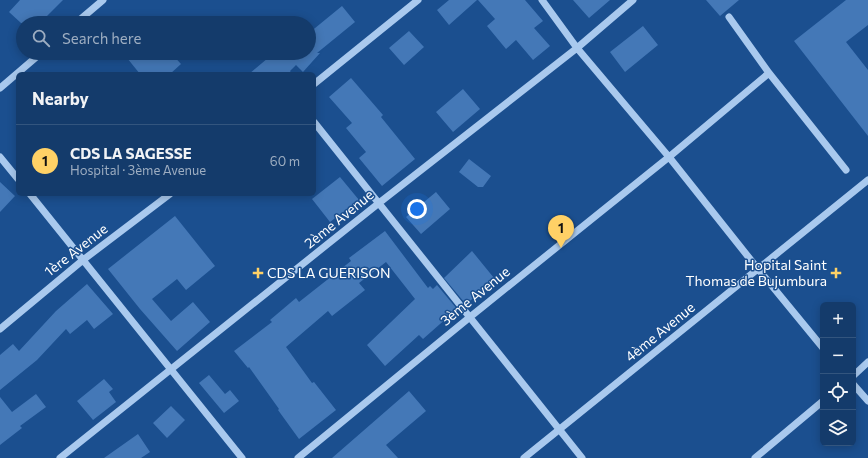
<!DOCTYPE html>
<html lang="en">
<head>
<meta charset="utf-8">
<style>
  body { margin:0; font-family:Commissioner,sans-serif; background:#214673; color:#f1f3f6 }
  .controls { position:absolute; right:12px; bottom:12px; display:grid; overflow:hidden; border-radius:6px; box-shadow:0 2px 10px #0003 }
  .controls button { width:36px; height:36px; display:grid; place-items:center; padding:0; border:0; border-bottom:1px solid #33557e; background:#143b6b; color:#f1f3f6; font:20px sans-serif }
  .you { position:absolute; left:417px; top:209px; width:14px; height:14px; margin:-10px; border:3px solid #fff; border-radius:50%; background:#1a73e8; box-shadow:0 0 0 6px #1a73e833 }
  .badge { display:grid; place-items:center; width:26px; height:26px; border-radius:50%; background:#ffd166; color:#111; font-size:13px; font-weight:700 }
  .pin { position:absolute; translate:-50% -33px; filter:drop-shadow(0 1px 2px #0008) }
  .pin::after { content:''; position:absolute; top:21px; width:14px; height:12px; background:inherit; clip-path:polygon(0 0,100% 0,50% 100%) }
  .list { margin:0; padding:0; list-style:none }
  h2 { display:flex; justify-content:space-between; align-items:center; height:52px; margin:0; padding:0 16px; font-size:17px }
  h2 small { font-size:13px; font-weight:400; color:#9dadc1 }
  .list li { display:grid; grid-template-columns:26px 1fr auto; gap:12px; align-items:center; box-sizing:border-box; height:72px; padding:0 16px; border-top:1px solid #33557e }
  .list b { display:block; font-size:15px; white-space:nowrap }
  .list p { margin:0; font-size:13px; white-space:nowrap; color:#9dadc1 }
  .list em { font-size:13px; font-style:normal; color:#9dadc1 }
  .icon { flex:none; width:22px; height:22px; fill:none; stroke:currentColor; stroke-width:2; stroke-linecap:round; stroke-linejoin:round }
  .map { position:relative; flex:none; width:868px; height:458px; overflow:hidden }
  .search { position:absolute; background:#143b6b; box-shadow:0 2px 10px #0003; left:16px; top:16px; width:300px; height:44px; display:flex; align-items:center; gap:10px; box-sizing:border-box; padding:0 14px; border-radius:22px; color:#9dadc1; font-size:15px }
  .panel { position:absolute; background:#143b6b; box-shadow:0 2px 10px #0003; left:16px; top:72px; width:300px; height:124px; border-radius:6px }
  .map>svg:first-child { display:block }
</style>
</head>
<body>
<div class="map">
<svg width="868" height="458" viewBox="0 0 868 458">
  <rect width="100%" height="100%" fill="#1b4f8f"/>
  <path fill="#4478b7" d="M20,0H63L40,23H21L9,12Z
    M449,0H477L449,25L437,10Z
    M478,0H525L543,21L534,28L550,46L533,60L516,40L506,49L487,26L495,19Z
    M573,0H610L589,18Z
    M706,0H739L720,16Z
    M846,0H868V25L846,42L868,70V136L794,41Z
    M342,6L355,22L317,53H320L303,72L296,65L290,71L292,74H249L274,53L281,60L285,55L283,53H309V33Z
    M643,26L658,45L625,72L610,52Z
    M409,31L424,47L404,65L389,48Z
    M123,53H171L181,64L170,74H140Z
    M351,78L383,115L381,117L415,159L382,186L359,158L366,152L346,128L352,123L329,97Z
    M463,89L480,109L453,132L436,112Z
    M469,159L491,176L483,187H478L459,172Z
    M340,177L359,200L330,222L312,199Z
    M0,182L15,196L0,212Z
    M436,192L450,209L421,234L406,217Z
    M175,216L215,266L186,290L177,279L152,299L171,321L193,302L210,322L177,351L140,309L108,269Z
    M385,231L428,288L430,286L433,289L437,285L457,309L423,339L419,335L385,366L367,345L415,299L386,262L359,283L365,290L332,316L328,311L286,347L312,383L314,382L336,410L299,439L278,410L279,409L249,367L248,368L234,351L272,322L270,320L296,298L299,302L351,261L349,258Z
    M472,251L494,278L468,303L466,300L464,302L444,278Z
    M87,284L113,314L94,329L87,320L70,334L66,329L37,360L0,390V355L13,344L19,351L56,311Z
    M209,375L225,394L230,390L239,401L224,413L199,383Z
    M104,379L113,389L109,392L116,402L93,420L77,401Z
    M409,391L426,411L386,445L398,458H332Z
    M36,394L46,407L20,426L22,428L0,445V397L12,412Z
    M171,406L185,420L167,438L153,423Z
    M138,434L150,452L141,458H104Z"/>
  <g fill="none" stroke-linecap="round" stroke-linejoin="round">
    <path stroke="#a9c9ee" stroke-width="7" d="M542,0L577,48L669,157L758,269L823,348
      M729,17L769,73L846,170
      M76,23L103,0
      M314,84L418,0
      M0,88L41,53
      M314,122L582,458
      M0,157L18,179
      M30,194L242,458
      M0,329L83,260L170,194
      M853,376L868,362
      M853,384L868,401
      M60,458L379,203L577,48L633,0
      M298,458L470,317L669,157L769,73
      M524,458L868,180
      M755,458L823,401"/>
  </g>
  <g fill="#ffd166" stroke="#1b4f8f" stroke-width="1.5">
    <path d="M256 267h4v4h4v4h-4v4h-4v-4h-4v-4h4z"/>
    <path d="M834 267h4v4h4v4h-4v4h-4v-4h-4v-4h4z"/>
  </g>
  <g text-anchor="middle" stroke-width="3" stroke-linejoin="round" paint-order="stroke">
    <g font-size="14" fill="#fff" stroke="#1b4f8f">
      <text transform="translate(339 219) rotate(-39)" y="5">2ème Avenue</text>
      <text transform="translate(76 250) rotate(-38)" y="5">1ère Avenue</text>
      <text transform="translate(475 296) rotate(-39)" y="5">3ème Avenue</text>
      <text transform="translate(660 332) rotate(-39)" y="5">4ème Avenue</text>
    </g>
    <g font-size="14" fill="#fff" stroke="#1b4f8f" text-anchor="end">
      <text x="827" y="270">Hopital Saint<tspan x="827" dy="16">Thomas de Bujumbura</tspan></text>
      <text x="267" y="278" text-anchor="start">CDS LA GUERISON</text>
    </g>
  </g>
</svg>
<div class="controls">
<button>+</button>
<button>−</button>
<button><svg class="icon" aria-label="locate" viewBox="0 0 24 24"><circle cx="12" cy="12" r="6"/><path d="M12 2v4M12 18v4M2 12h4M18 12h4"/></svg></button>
<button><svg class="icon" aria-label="layers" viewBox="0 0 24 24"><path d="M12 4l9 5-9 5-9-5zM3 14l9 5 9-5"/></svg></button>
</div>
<div class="you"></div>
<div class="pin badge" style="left:561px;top:248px">1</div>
<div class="search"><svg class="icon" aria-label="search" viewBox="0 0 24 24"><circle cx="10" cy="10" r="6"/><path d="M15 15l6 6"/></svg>Search here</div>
<section class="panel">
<h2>Nearby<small></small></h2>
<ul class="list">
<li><span class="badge">1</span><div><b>CDS LA SAGESSE</b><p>Hospital · 3ème Avenue</p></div><em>60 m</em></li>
</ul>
</section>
</div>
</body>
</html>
